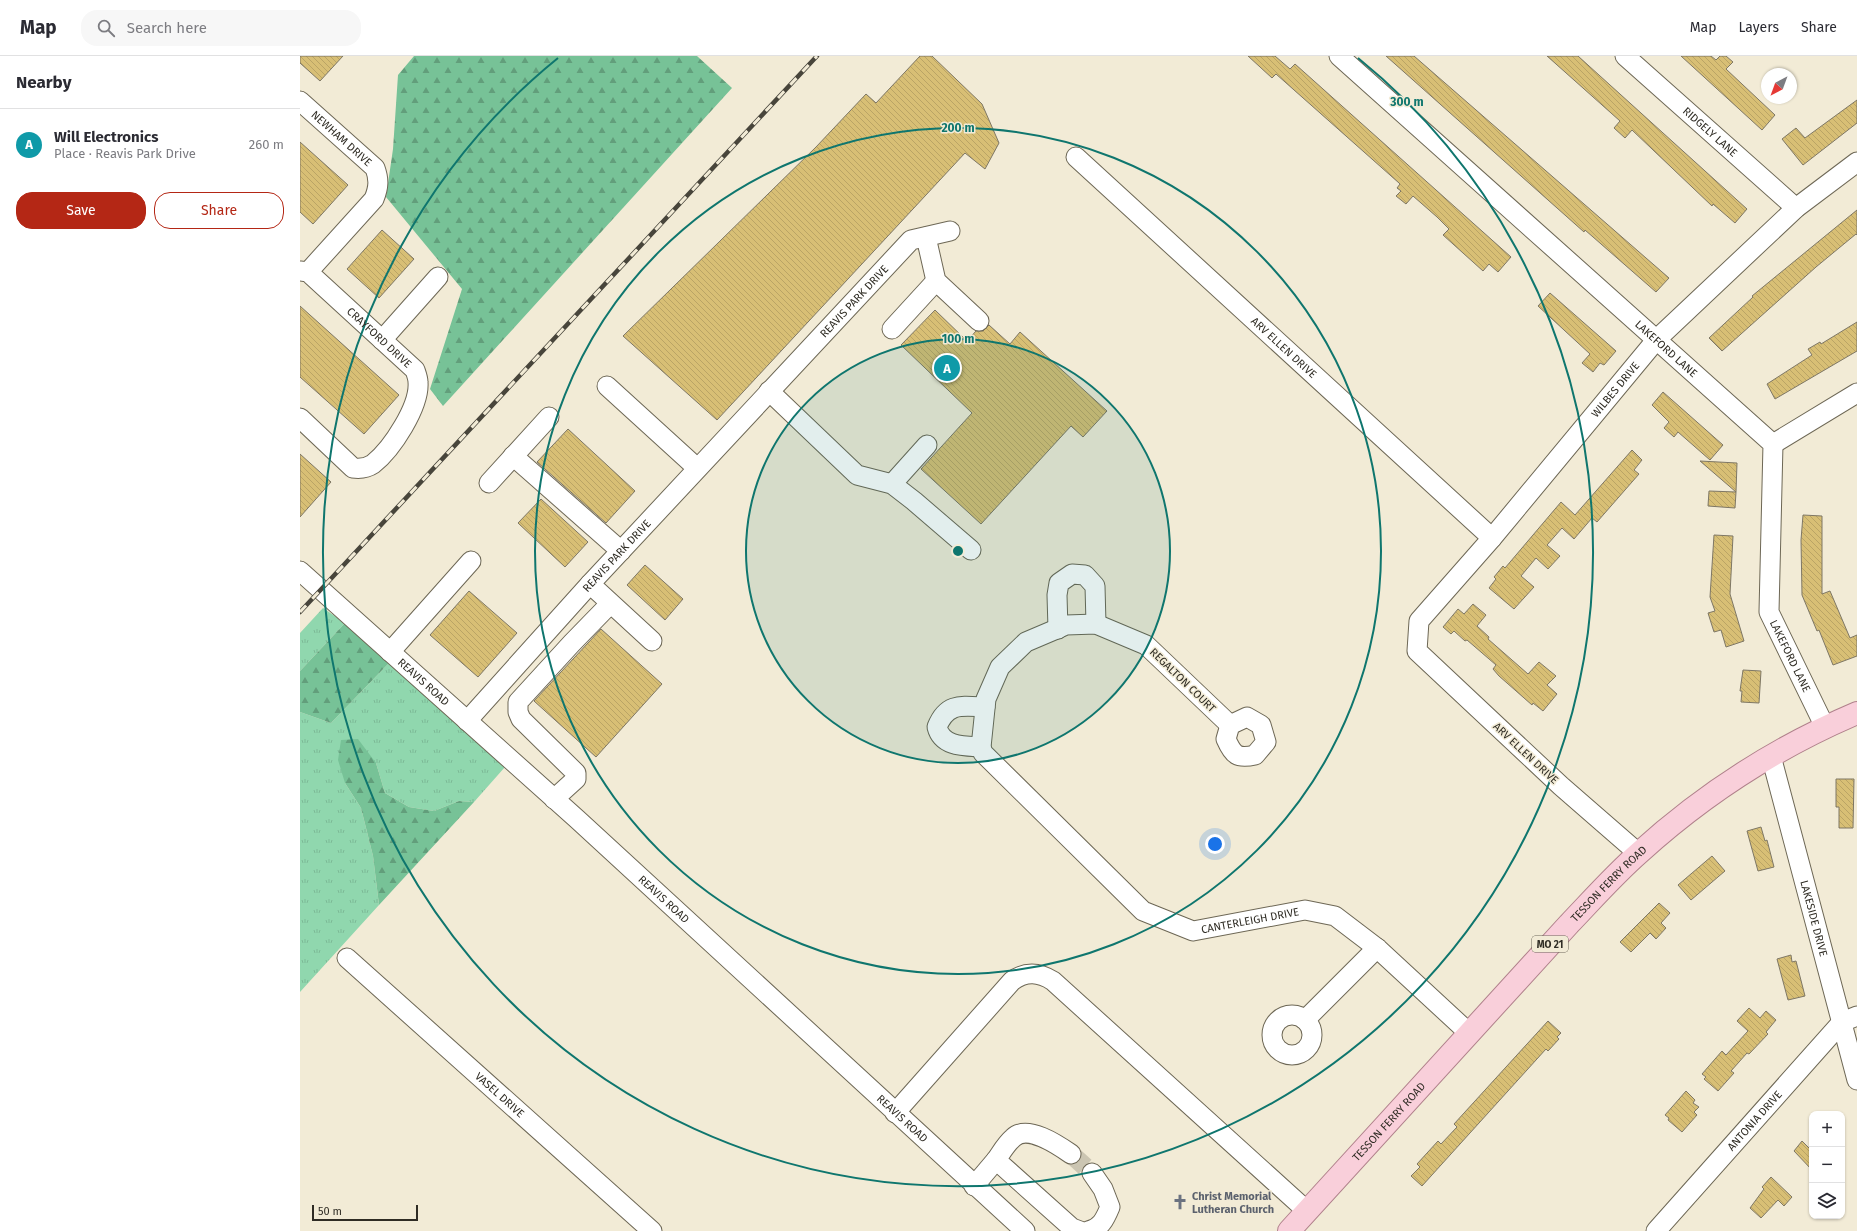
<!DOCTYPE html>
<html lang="en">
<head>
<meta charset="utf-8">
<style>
  body { margin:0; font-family:"Fira Sans",sans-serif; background:#f7f7f7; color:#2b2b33 }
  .controls { position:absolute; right:12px; bottom:12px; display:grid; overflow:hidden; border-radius:8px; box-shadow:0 1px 3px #0004 }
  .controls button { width:36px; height:36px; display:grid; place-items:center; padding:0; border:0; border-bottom:1px solid #e1e1e2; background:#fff; color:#2b2b33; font:20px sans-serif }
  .compass { position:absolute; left:1461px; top:12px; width:36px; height:36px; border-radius:50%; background:#fff; box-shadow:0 1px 3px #0004; rotate:221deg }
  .scale { position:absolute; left:12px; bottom:10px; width:106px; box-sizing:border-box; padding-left:4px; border:2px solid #2f2c24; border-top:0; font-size:11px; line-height:14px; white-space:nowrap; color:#2f2c24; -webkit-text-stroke:3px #f2ebd6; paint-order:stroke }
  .you { position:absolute; left:915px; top:788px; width:14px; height:14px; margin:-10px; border:3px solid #fff; border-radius:50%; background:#1a73e8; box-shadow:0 0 0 6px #1a73e833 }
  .badge { display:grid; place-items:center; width:26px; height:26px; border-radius:50%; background:#b42715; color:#fff; font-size:13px; font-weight:700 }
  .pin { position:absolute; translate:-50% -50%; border:2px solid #fff; box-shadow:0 1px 4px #0006 }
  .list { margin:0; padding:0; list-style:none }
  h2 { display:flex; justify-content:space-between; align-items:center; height:52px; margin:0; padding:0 16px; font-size:17px }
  h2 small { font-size:13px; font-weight:400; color:#7c7c81 }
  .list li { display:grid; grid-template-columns:26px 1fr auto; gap:12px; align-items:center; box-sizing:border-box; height:72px; padding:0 16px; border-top:1px solid #e1e1e2 }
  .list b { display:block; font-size:15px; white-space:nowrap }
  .list p { margin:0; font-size:13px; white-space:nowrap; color:#7c7c81 }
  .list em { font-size:13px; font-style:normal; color:#7c7c81 }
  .actions { display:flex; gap:8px; padding:12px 16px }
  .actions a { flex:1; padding:9px 0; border:1px solid #b42715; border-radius:16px; text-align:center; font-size:14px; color:#b42715 }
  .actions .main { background:#b42715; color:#fff }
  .icon { flex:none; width:22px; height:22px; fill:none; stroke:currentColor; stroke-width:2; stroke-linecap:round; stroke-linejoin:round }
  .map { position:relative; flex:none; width:1557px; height:1175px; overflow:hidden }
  header { display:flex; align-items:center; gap:24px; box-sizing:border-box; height:56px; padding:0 20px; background:#fff; border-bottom:1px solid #e1e1e2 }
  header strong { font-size:19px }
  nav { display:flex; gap:22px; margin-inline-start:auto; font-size:14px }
  .search { width:280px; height:36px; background:#f7f7f7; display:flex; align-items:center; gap:10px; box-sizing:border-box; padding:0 14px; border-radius:16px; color:#7c7c81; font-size:15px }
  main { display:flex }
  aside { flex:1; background:#fff }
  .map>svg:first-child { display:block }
</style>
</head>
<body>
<header>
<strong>Map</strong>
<div class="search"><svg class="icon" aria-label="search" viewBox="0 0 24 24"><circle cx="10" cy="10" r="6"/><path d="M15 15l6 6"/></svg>Search here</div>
<nav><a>Map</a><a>Layers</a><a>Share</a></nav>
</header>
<main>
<aside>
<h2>Nearby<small></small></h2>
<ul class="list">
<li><span class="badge" style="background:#0f9aa8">A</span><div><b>Will Electronics</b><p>Place · Reavis Park Drive</p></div><em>260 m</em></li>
</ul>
<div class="actions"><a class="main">Save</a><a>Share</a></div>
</aside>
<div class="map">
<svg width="1557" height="1175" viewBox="0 0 1557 1175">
  <defs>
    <pattern id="grass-tufts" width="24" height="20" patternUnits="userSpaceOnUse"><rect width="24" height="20" fill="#90d7ae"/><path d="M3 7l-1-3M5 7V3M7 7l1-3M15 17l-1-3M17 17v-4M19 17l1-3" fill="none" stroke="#7cb996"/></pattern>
    <pattern id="forest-firs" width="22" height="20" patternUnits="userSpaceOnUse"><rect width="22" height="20" fill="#77c297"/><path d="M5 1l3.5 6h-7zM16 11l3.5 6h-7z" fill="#629e7b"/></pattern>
    <pattern id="building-back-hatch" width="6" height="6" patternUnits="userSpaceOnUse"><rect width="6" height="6" fill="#d8bf75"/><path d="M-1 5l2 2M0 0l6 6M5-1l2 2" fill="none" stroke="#baa465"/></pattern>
  </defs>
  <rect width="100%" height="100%" fill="#f2ebd6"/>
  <path fill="url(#grass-tufts)" d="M23,552L45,567L0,615V577Z
    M89,607L205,711L174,746L159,745L134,755L109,751L85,737L76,707L45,727L61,752L73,800L79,849L0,936V656L31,667Z"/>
  <path fill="url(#forest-firs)" d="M114,0H397L432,32L143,350L130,333L162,233L86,141L93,93L98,19Z
    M45,567L89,607L31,667L0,656V615Z
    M58,683L76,707L85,737L109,751L134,755L159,745L174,746L79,849L73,800L61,752L45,727L38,704L41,684Z"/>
  <path fill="url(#building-back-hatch)" stroke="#7e7765" d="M0,0H43L20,25L0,7Z
    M620,0H632L682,48L699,87L685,113L665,97L417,364L323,280L516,91L566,38L576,47Z
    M948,0H975L990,13L995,8L1211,201L1198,216L1189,208L1183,215L1143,179L1149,173L1137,161L1113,140L1106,148L1096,140L1101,135L1097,132L1100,128L1099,127L976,18L972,22Z
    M1086,0H1114L1369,222L1356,236L1285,174L1284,176Z
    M1247,0H1278L1447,153L1435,167L1413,148L1412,150L1332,74L1325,82L1314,72L1320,65Z
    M1381,0H1411L1416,4L1420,0H1426L1433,6L1426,13L1475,59L1462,74Z
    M1557,44V67L1503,109L1482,83L1496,72L1505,82Z
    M0,86L48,129L13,168L0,156Z
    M1557,154V179L1556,178L1516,211L1422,295L1409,282L1453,241L1452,240Z
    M82,174L114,203L79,242L47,213Z
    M1250,237L1316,295L1304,309L1300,307L1293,316L1282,307L1290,298L1238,250Z
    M0,250L99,339L64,378L0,321Z
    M635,254L667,285L676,275H683L689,269L710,288L720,276L807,355L783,381L771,370L681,468L621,413L672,357L601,289Z
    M1557,266V295L1475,343L1467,328L1512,299L1508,293L1520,286L1521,288Z
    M1363,336L1423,389L1410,404L1378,376L1374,381L1364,372L1369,366L1352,349Z
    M268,373L335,435L306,467L237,406Z
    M1332,394L1342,404L1334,414L1339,418L1297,466L1292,462L1274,483L1262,472L1247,489L1260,500L1248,513L1236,502L1221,520L1234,531L1214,553L1189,532L1196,523L1194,521L1203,510L1205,512L1261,446L1275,459Z
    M0,398L31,426L0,461Z
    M1400,405L1437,407L1436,436Z
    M1409,435L1436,436L1435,452L1408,450Z
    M241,443L288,486L265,511L218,467Z
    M1503,459L1522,460V538L1530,535L1550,582L1557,579V600L1533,609L1519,574L1517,575L1502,539L1501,484Z
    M1414,479L1433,480L1430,538L1444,585L1426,591L1421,574L1414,576L1408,557L1415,555L1410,541Z
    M345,509L383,543L365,564L327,529Z
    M169,535L217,577L178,621L130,579Z
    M1173,548L1186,559L1177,570L1189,581L1188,583L1228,618L1239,606L1256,620L1247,629L1257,638L1243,655L1233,647L1232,649L1199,620L1193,613L1196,609L1167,584L1165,585L1154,575L1151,578L1143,571L1158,553L1164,558Z
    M301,573L362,628L296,701L234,645Z
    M1443,614L1461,615L1459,647L1441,646L1442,635H1440Z
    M1536,723H1554L1553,772H1539V751H1536Z
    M1461,771L1465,785L1467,784L1474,811L1458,815L1447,775Z
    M1412,800L1425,815L1391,844L1378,829Z
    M1359,847L1370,857L1361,867L1366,872L1356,883L1350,877L1331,896L1320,886Z
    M1491,899L1492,906L1496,905L1505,940L1488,944L1477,903Z
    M1449,952L1460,962L1466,955L1476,964L1466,976L1468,978L1449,998L1447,997L1431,1015L1434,1017L1418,1035L1404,1023L1406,1021L1402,1018L1422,995L1426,999L1448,975L1437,965Z
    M1248,965L1261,977L1257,981L1259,983L1248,995L1246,993L1122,1130L1111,1120L1120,1111L1117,1108L1138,1085L1141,1088L1157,1071L1154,1068Z
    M1386,1035L1395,1044L1393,1047L1399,1051L1394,1056L1397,1059L1382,1076L1368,1064L1369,1062L1365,1059Z
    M1502,1085L1512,1095V1114L1494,1095Z
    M1471,1121L1492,1141L1484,1150L1478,1144L1461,1162L1450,1152L1464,1133L1462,1131Z"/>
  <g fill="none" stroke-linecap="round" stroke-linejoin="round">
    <path stroke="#cbc5b2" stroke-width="19" stroke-dasharray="19 10" stroke-linecap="butt" d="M771,1098L792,1117"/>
    <defs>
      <g id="minor">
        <path id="s1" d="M1039,0L1473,388L1469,556L1525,671"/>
        <path id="s2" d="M1325,0L1496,152"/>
        <path id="s3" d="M0,45L75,112C79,123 79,131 74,143L8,216"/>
        <path id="s4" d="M776,101L1192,482"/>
        <path d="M626,181L636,225L679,265"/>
        <path id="s5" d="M0,215L8,216L115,314C116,317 118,322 118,326C120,350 92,393 73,408C67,412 60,413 53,412L0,362"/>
        <path d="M592,273L636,225"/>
        <path d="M82,284L138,221"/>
        <path d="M307,330L397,412"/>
        <path d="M469,335L557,419L592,428L614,445L671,494"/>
        <path d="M1473,388L1557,337"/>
        <path d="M213,400L321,495"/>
        <path d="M189,427L249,361"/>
        <path d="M592,428L627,389"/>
        <path id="s6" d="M0,515L277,763L725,1175"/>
        <path d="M290,528L352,585"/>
        <path d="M758,573L757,539L759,527L772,518L785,519L795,530L796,568"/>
        <path d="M90,596L171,505"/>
        <path d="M947,661L961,669L966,686L955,699C937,703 933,699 926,683L930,669Z"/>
        <path id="s7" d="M167,665L290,528L611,184L650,175"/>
        <path id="s8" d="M930,669L846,589L796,568L766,569L726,586L700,611L686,643L681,691L683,697L843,855L893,875L1005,854L1035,860L1077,892L1169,977"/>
        <path d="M681,691C664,690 642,691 637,671C647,646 662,650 685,651"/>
        <path id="s9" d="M1471,700L1557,1024"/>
        <path d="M254,743L276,723V717L221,663L218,656V646L272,587L310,548"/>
        <path id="s10" d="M1338,797L1261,730L1117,595L1119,565L1192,482L1357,283L1496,152L1557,106"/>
        <path id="s11" d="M47,902L352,1175"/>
        <circle cx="992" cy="979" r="20"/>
        <path d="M1005,964L1077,892"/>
        <path d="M595,1057L712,925C726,915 739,916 753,925L1007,1155"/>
        <path d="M771,1098C758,1089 727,1068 713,1082C706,1088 701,1097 696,1104L772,1172L780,1175"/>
        <path d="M674,1130L696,1104"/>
        <path d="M788,1175C801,1172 805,1163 810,1151L803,1133L792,1117"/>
        <path id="s12" d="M1356,1175L1542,966L1557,960"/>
      </g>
      <g id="major">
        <path id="s13" d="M989,1175L1269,868C1292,844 1314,819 1339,797C1404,738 1477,691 1557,657"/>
      </g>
    </defs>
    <use href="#minor" stroke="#6d6755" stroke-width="21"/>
    <use href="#major" stroke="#b0818b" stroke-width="24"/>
    <use href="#minor" stroke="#fff" stroke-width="19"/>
    <use href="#major" stroke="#f9cfda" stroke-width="22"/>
    <defs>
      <path id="rail" d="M0,556L517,0"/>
    </defs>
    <use href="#rail" stroke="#48453b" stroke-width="4.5"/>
    <use href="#rail" stroke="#f2ebd6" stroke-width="3" stroke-dasharray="9" stroke-linecap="butt"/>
  </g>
  <circle cx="658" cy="495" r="212" fill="#0f766e" fill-opacity=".12"/>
  <g fill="none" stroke="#0f766e" stroke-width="2">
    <circle cx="658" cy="495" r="212"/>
    <circle cx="658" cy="495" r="423"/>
    <path d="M1058 2A635 635 0 1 1 258 2"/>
  </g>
  <defs>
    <symbol id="church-bare" viewBox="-9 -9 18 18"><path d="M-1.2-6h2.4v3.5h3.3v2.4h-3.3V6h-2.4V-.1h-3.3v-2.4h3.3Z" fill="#6b7280" stroke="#f2ebd6" stroke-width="2.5" paint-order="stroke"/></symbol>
  </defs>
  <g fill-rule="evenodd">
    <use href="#church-bare" x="869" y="1135" width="22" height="22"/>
  </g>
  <g text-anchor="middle" stroke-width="3" stroke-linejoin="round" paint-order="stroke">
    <rect fill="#f2ebd6" stroke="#6a6559" stroke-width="1" x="1232" y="880" width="36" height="16" rx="3"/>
    <g font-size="10" font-weight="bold" fill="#2f2c24">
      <text x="1250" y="892">MO 21</text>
    </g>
    <g font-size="11" fill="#2f2c24" stroke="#f2ebd6">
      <text dy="4" stroke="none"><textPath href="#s2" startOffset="114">RIDGELY LANE</textPath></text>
      <text dy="4" stroke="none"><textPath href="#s3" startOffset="56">NEWHAM DRIVE</textPath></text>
      <text dy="4" stroke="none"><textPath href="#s7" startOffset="571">REAVIS PARK DRIVE</textPath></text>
      <text dy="4" stroke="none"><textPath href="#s5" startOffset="105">CRAYFORD DRIVE</textPath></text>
      <text dy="4" stroke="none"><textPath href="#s4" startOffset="282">ARV ELLEN DRIVE</textPath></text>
      <text dy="4" stroke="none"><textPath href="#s1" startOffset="439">LAKEFORD LANE</textPath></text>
      <text dy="4" stroke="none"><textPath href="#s10" startOffset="633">WILBES DRIVE</textPath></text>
      <text dy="4" stroke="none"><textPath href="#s7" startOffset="223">REAVIS PARK DRIVE</textPath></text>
      <text dy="4" stroke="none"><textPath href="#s1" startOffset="799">LAKEFORD LANE</textPath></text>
      <text transform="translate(883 624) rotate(44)" y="4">REGALTON COURT</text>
      <text dy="4" stroke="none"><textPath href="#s6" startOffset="166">REAVIS ROAD</textPath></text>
      <text transform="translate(1226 697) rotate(43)" y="4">ARV ELLEN DRIVE</text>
      <text dy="4" stroke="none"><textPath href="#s13" startOffset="472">TESSON FERRY ROAD</textPath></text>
      <text dy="4" stroke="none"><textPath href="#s6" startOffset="490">REAVIS ROAD</textPath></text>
      <text dy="4" stroke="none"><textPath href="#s9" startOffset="168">LAKESIDE DRIVE</textPath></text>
      <text dy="4" stroke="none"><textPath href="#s8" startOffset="706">CANTERLEIGH DRIVE</textPath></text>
      <text dy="4" stroke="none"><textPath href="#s11" startOffset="205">VASEL DRIVE</textPath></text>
      <text dy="4" stroke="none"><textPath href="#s6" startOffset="814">REAVIS ROAD</textPath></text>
      <text dy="4" stroke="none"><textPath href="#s12" startOffset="148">ANTONIA DRIVE</textPath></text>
      <text dy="4" stroke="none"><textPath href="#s13" startOffset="148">TESSON FERRY ROAD</textPath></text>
    </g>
    <g font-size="11" font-weight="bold" fill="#5b616d" stroke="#f2ebd6" text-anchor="start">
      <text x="892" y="1144">Christ Memorial<tspan x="892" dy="13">Lutheran Church</tspan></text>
    </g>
  </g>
  <circle cx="658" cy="495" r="6" fill="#0f766e" stroke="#f2ebd6" stroke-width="2"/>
  <g font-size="12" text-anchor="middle" font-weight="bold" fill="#0f766e" stroke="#f2ebd6" stroke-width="3" stroke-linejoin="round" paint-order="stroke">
    <text x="1107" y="50">300 m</text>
    <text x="658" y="76">200 m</text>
    <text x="658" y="287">100 m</text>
  </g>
</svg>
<div class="controls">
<button>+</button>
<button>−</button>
<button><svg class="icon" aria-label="layers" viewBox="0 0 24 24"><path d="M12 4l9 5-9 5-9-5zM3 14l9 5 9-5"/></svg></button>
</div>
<svg class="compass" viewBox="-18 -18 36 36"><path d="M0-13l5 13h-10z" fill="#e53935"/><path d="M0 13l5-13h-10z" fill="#7c7c81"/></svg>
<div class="scale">50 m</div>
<div class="you"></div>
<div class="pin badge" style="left:647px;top:312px;background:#0f9aa8">A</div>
</div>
</main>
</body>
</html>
